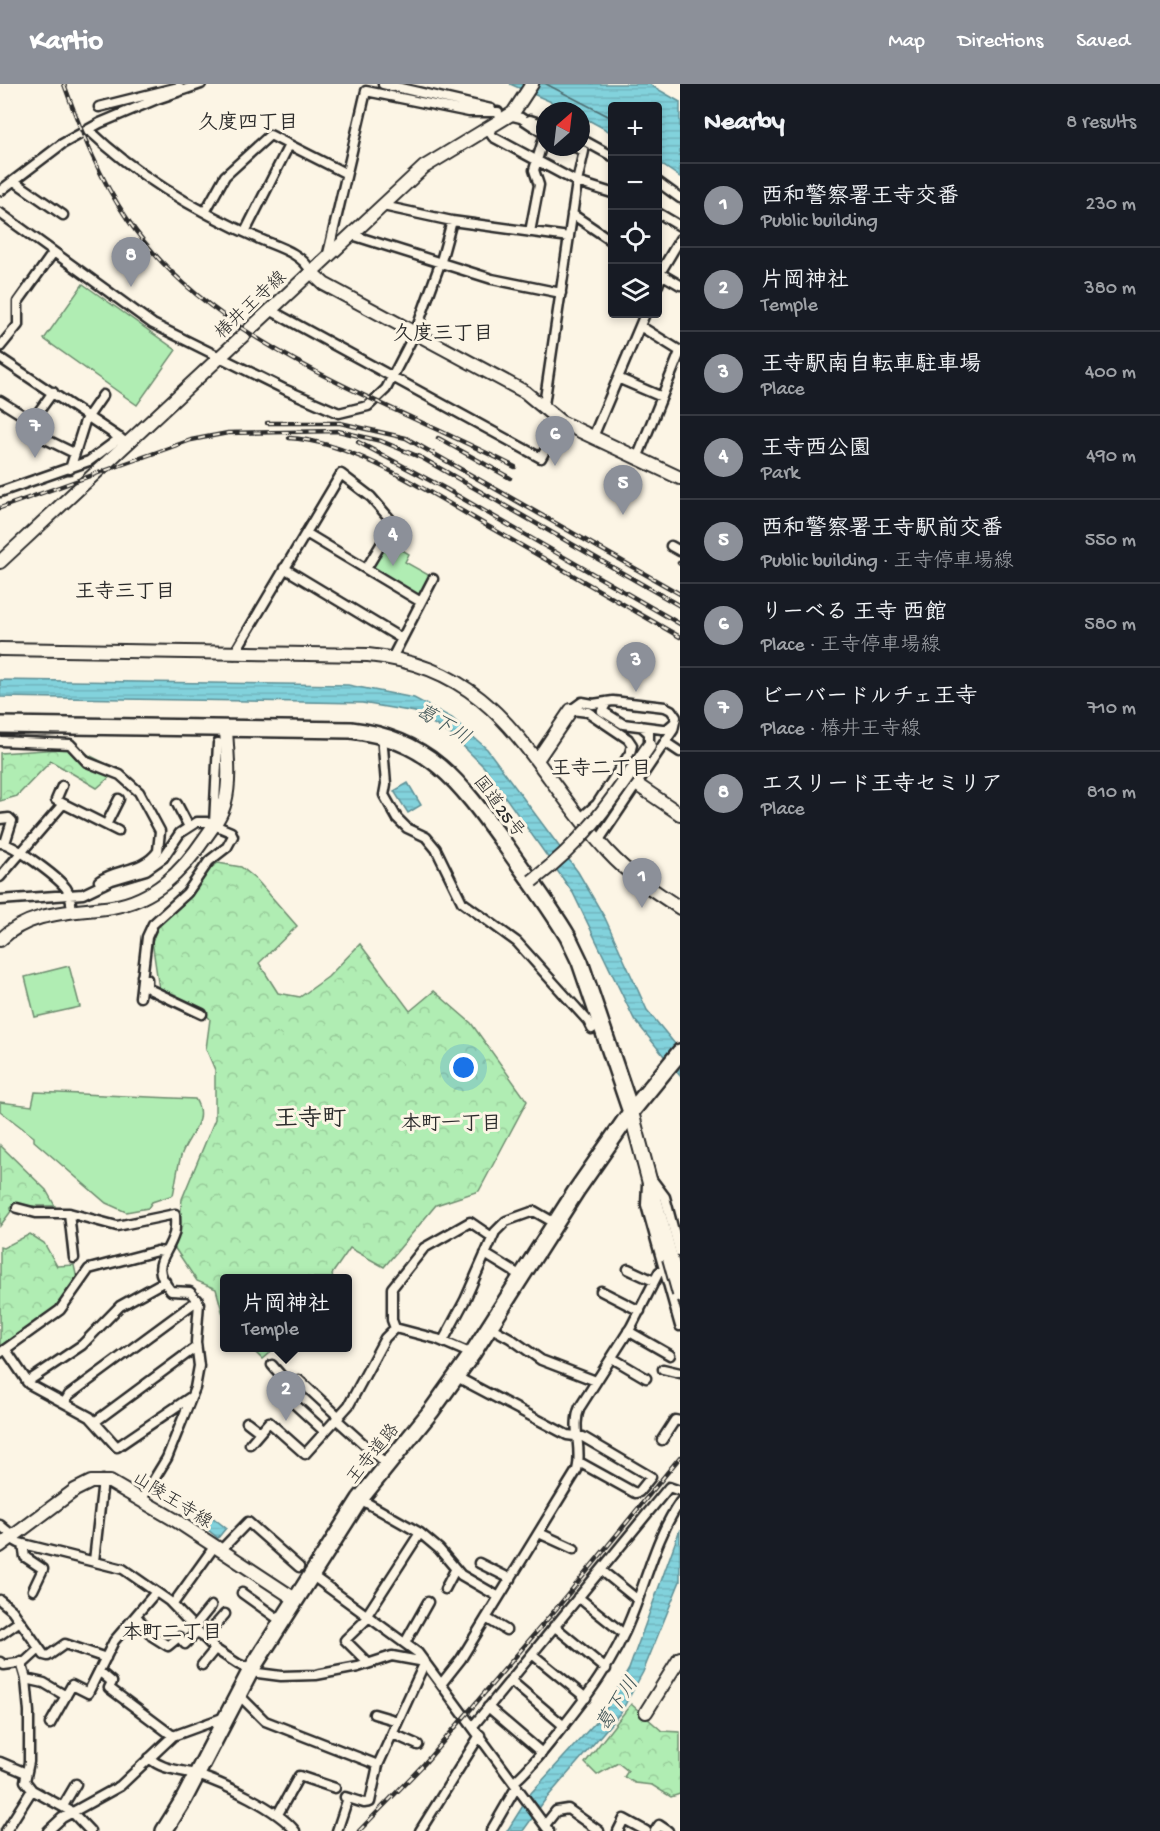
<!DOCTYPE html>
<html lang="en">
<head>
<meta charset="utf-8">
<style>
  body { margin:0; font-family:"Gochi Hand","Klee One",sans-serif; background:#242831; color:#f1f3f6 }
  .controls { position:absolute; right:18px; top:18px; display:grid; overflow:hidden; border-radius:6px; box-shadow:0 3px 9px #0003 }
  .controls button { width:54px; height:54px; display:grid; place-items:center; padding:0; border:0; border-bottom:2px solid #363941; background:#171b24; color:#f1f3f6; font:30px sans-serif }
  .compass { position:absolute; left:536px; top:18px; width:54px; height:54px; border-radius:50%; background:#171b24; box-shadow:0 3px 9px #0003; rotate:28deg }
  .you { position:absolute; left:464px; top:984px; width:21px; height:21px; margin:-15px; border:4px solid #fff; border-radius:50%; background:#1a73e8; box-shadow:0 0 0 9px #1a73e833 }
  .badge { display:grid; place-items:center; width:39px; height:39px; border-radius:50%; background:#8c9099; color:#fff; font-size:20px; font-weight:700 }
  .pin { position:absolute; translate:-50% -50px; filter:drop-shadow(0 2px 3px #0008) }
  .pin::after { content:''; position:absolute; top:32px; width:21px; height:18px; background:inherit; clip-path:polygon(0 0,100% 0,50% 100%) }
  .popup { position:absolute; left:220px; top:1190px; width:132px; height:78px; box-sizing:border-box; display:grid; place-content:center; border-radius:6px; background:#171b24; filter:drop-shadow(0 2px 4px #0005); font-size:20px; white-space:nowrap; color:#9ea1a6 }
  .popup b { font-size:22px; color:#f1f3f6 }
  .popup::after { content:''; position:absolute; left:50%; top:100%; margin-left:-12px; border:12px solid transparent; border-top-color:#171b24 }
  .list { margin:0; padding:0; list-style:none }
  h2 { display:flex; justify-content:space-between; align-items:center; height:78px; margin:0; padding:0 24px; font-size:26px }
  h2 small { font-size:20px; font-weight:400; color:#9ea1a6 }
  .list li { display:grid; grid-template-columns:39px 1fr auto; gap:18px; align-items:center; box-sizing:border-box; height:84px; padding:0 24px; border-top:2px solid #363941 }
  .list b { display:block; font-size:22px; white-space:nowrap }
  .list p { margin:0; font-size:20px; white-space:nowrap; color:#9ea1a6 }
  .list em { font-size:20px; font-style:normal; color:#9ea1a6 }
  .icon { flex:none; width:33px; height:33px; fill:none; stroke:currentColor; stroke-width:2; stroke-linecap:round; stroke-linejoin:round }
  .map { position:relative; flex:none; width:680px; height:1747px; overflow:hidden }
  header { display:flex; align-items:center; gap:36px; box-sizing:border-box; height:84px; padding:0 30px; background:#8c9099; color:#fff }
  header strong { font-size:28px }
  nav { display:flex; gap:33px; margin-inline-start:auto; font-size:21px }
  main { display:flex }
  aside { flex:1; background:#171b24 }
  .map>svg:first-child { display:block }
</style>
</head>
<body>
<header>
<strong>Kartio</strong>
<nav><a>Map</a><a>Directions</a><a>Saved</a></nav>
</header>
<main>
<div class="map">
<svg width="680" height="1747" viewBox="0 0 680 1747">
  <defs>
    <pattern id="forest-crowns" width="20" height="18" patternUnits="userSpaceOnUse" patternTransform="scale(1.5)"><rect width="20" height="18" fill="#b0edb3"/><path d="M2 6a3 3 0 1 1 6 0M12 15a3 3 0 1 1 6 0" fill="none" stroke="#98cb9a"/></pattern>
    <pattern id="water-rules" width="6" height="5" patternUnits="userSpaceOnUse" patternTransform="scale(1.5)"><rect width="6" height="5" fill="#82d2dc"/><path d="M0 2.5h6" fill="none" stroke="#70b4bd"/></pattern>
  </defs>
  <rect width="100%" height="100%" fill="#fcf5e5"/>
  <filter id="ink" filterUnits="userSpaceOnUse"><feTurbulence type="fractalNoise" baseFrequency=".0167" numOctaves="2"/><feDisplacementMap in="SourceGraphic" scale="12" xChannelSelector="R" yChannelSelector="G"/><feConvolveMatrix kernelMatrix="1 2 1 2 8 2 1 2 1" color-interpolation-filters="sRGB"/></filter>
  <g filter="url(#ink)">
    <path fill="#b0edb3" stroke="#6e8c6f" stroke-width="1.5" d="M83,200L176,266L137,321L44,255Z
      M386,456L409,470L405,478L432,493L423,510L417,512L373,485L372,479Z
      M69,882L80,923L35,933L25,893Z
      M35,1008L195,1015C209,1037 187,1052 181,1072C177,1085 176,1098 173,1111L152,1118L148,1124L126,1128L106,1119L34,1057V1053L0,1027V1018L32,1022Z"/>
    <path fill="url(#forest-crowns)" stroke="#6e8c6f" stroke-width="1.5" d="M75,664L118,686L97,704L51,677L17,712L0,717V669Z
      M218,779L241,783L255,794L297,842L259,879L278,909L300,913L328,893L360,860L410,927L434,907L471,939L527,1017L479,1107L436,1121L384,1183L350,1164L332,1190L333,1194H224V1234L216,1205L197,1197L174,1163L179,1146L182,1115L215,1035V986L206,965L210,935L202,926L159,905L152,857L160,838L188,815L208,786Z
      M0,1061L46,1106L55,1122H15L0,1142Z
      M30,1150L44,1159L57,1182L74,1181L77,1195L50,1231L0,1264V1163L3,1164Z
      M251,1264H275L262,1275Z
      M631,1620L662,1647L680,1648V1710L671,1713L652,1701L635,1699L624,1693L628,1687L618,1679L597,1691L585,1679Z"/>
    <path fill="url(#water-rules)" stroke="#5f8f95" stroke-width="1.5" d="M510,0H649L680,18V93L658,78V22H612V49L581,32V27H572Z
      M0,596L348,601L414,614L452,634L487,665L578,788L605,834L647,926L680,966V992L634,935L573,809L484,683L453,652L415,628L362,619L0,613Z
      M408,699L421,721L408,729L394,707Z
      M206,1428L226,1444L218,1454L198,1438Z
      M680,1445V1497L643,1588L621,1628L545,1716L523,1747H507L531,1709L603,1630L629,1585Z"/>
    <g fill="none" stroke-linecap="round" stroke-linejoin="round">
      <path stroke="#4e6e72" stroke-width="1.5" d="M546,0L612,34"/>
      <defs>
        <path id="street" d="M383,0L491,25
          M99,23L179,3
          M509,31L521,34L545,50
          M530,36L545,41
          M487,44L493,53L577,98L612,109
          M90,47C139,94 200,129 262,156C279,163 303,170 311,188
          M581,55L612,72
          M14,97L63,131
          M658,98L680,114
          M0,107L62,60L100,39L157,15L201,0
          M383,122L452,137L569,153
          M205,128L225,92L270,51L345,89
          M0,129L153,240L286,306L339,329L368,322L386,305L415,249L441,177L452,137
          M658,129L680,142
          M572,130L612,157
          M245,148L289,61
          M530,148L539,101L534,86L545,50
          M352,151L492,195L561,209
          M327,174L366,7L469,28H498
          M658,188L680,201
          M660,189L680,155
          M658,201L662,190
          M270,226L541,374L561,338
          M640,242L680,267
          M0,263L18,241V218L53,169
          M0,274L127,359
          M620,295L662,313
          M53,308L32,337L30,345L33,349L74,369
          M0,317L32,337
          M544,321L577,98L584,67L575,63
          M593,353L645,230
          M638,372L680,268
          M70,385L85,337L103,311
          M0,408L89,377L120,354
          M306,449L421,518
          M671,462L680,467
          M284,484L402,555
          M234,570L341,390L371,413L390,435L383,457L366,485
          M392,574L433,495
          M607,618L602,627L623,640L662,645H667L674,639
          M571,626L582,618L593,620L613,617L665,623L671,626L676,633L673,646L599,756
          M571,626L588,628L628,655L632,661L630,669L597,720L582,733
          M641,642L649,649V662
          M382,651L386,700L384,711L397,734L407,744L426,753L436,765L462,818L517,858L588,937L592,945
          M0,657L70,660L87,678L120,691L139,708L160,747L158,767C143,788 118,784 99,797
          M665,658L680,668
          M62,702L56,716L118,747
          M177,720L189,743
          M0,735L9,734L12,737L5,759
          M214,740L218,659
          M106,741L119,715
          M0,759C13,759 57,793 66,804C71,811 71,819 72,827
          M0,793L63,720
          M0,816L83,810L112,796L146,786L163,774L180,749L197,738H207L231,748L233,752L227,763L209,777L187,809L153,840L147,853L140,913
          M142,892L147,895V903L151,906L202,930
          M653,1097L665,1113L680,1170
          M647,1100L646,1121L680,1242
          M17,1124L36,1129H69L117,1142L175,1130C175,1137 176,1143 174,1150C166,1175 149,1180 171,1207L190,1208L199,1219L196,1258L199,1282L195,1304L167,1374L142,1415
          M69,1129L74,1174
          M485,1170L521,1192
          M628,1185L654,1197
          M601,1207L640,1227
          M488,1242L510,1254L541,1276L596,1297
          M395,1244L392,1236V1204L424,1164L470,1138L492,1153
          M628,1247L670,1271
          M443,1257L465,1216L495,1148L506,1137L534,1127L555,1139
          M6,1266L29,1300L90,1333L117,1363L192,1312
          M0,1269L60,1226L89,1185L157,1167L165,1168
          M612,1274L646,1294
          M272,1281L285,1296L277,1304L325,1348
          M663,1285L680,1289
          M455,1292L567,1351L583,1353L651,1393L639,1408L635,1409L579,1378
          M299,1296L339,1333
          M27,1298L82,1261L120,1222L165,1197
          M65,1318L69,1311L198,1216
          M336,1335L386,1380
          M96,1337L196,1263
          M247,1338L260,1348
          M662,1356L675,1336L680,1337
          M250,1360L269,1338L305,1370L349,1321L385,1254L395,1244L437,1255L472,1270
          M360,1415L420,1449L439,1465L461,1491L499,1513
          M0,1441L13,1452
          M539,1449L574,1465
          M10,1454L19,1459L123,1485L169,1517L215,1565L238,1580L258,1589L281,1592L316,1591L358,1583L392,1572L425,1578L378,1681L370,1718L364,1719L345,1713
          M23,1460L25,1473L43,1485L33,1506
          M220,1467L248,1438L299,1483
          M94,1477L103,1396
          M479,1479L511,1495
          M601,1486L638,1516
          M310,1490L418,1569L549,1747
          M445,1505L455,1486
          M242,1509L281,1537
          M578,1513L624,1550
          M0,1516L12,1526L44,1571L48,1572L65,1560L106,1574
          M173,1520L214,1463
          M367,1531L420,1449
          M137,1533L152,1552L168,1562L179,1553L185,1560L198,1547
          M486,1534L506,1546
          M554,1542L606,1585
          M194,1543L211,1522
          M0,1551L20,1537
          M204,1554L225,1530
          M405,1559L428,1518
          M532,1570L586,1614
          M0,1578L4,1581L25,1578L38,1566
          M21,1578L26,1595L29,1628V1678L25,1697L32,1706L72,1728L90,1747
          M368,1579L345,1556L369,1533
          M202,1581L215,1565
          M99,1587L112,1598L109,1604L173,1652
          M26,1595L44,1599L66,1612
          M510,1596L564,1642
          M442,1599L461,1575L577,1386C583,1365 571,1343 580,1323L631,1243L659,1188L680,1181
          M238,1610L265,1637L378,1681
          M488,1623L542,1669
          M374,1630L398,1637
          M50,1640L72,1601L88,1609L114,1557L156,1508
          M473,1642L669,1403L680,1407
          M393,1650L418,1661
          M149,1674C164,1687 180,1685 197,1691C225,1700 278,1725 295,1747
          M0,1678L26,1689
          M514,1698C531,1684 543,1667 557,1650C587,1613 615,1576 632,1531C647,1494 657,1451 680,1418
          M63,1722L76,1700
          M278,1730L299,1692L335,1704
          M545,1741L556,1727L568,1725L599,1747
          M6,1747L32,1706
          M48,1747L62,1734L120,1702L173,1652L225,1633
          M337,1747L348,1714
          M420,1747L480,1651
          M491,1747L517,1702
          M618,1747L624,1735L646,1747
          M655,1747L659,1741L668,1747"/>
        <path id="secondary" d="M311,188L324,200L525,308L561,338L680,394
          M0,478L424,83L513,29L532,0
          M0,565L368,571C502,584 529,682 608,768C629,791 654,807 680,824
          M537,676L571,626
          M636,700L680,730
          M0,856C31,826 72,829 112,823C154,816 182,788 205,754C213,743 222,731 225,718C231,695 227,668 226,645
          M0,1462L75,1406L91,1398H110L175,1436L295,1515
          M646,1628L680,1574"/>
        <path id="primary" d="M631,1028L670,1174"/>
        <path id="highway" d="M0,641L351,646C431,655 462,701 506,762C527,792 549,821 568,853L580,878L631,1028
          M164,1747L184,1715L251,1586L360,1415L432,1326L472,1270L576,1107L631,1028L680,968"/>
      </defs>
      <use href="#street" stroke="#2b2b2b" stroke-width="13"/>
      <use href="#secondary" stroke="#2b2b2b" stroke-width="16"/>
      <use href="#primary" stroke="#2b2b2b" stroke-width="18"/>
      <use href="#highway" stroke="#2b2b2b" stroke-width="20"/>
      <use href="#street" stroke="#fcf5e5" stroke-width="8"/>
      <use href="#secondary" stroke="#fcf5e5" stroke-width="12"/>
      <use href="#primary" stroke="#fcf5e5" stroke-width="14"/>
      <use href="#highway" stroke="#fcf5e5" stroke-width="15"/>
      <defs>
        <path id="rail" d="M64,0C81,47 99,94 128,136C213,262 385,316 515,383
          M267,339H340L406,354L680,510
          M289,354C353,357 435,412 491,444C554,480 617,517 680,553
          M438,354L510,394
          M358,358L446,405L680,540
          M0,424L191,356L228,349L338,347L381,357L422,374L680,522
          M679,479L680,480
          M359,1747L424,1680L561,1519L680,1373"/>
      </defs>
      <use href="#rail" stroke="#2b2b2b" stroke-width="4.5"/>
      <use href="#rail" stroke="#fcf5e5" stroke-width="2" stroke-dasharray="7" stroke-linecap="butt"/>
      <defs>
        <path id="secondary-bridge" d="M532,797C586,756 611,717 649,662"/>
        <path id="primary-bridge" d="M670,1174L680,1210"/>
      </defs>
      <use href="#secondary-bridge" stroke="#2b2b2b" stroke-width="16" stroke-linecap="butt"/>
      <use href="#primary-bridge" stroke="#2b2b2b" stroke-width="18" stroke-linecap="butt"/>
      <use href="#secondary-bridge" stroke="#fcf5e5" stroke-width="12"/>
      <use href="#primary-bridge" stroke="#fcf5e5" stroke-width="14"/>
    </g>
  </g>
  <g text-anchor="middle" stroke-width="6" stroke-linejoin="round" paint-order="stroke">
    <g font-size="18" fill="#2b2b2b" stroke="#fcf5e5">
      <text transform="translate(250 220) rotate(-43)" y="6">椿井王寺線</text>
      <text transform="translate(500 722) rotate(53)" y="6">国道25号</text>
      <text transform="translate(372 1369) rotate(-51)" y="6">王寺道路</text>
      <text transform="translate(173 1415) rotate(32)" y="6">山陵王寺線</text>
    </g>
    <g font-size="20" font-weight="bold" fill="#2b2b2b" stroke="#fcf5e5">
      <text x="248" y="44">久度四丁目</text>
      <text x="443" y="255">久度三丁目</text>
      <text x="125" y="513">王寺三丁目</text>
      <text x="601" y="690">王寺二丁目</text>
      <text x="451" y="1045">本町一丁目</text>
      <text x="172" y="1554">本町二丁目</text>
    </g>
    <g font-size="20" font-style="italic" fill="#415557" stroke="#fcf5e5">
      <text transform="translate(444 639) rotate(31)" y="7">葛下川</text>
      <text transform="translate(616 1619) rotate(-57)" y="7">葛下川</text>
    </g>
    <g font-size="24" font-weight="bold" fill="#2b2b2b" stroke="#fcf5e5">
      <text x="310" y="1041">王寺町</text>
    </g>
  </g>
</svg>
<div class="controls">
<button>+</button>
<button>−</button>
<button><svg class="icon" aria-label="locate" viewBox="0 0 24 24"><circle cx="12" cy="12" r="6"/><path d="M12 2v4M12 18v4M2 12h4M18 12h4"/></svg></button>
<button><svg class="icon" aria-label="layers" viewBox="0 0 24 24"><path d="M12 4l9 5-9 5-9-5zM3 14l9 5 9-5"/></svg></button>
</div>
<svg class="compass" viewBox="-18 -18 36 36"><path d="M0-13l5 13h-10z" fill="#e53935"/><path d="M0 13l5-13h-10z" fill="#9ea1a6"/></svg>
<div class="you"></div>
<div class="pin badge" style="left:642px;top:824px">1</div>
<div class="pin badge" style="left:286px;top:1337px">2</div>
<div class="popup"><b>片岡神社</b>Temple</div>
<div class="pin badge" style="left:636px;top:608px">3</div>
<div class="pin badge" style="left:393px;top:482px">4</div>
<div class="pin badge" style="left:623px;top:431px">5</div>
<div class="pin badge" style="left:555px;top:382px">6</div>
<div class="pin badge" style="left:35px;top:374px">7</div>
<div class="pin badge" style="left:131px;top:203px">8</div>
</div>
<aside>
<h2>Nearby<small>8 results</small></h2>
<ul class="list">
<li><span class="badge">1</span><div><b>西和警察署王寺交番</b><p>Public building</p></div><em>230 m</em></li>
<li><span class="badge">2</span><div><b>片岡神社</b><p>Temple</p></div><em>380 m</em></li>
<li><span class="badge">3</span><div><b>王寺駅南自転車駐車場</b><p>Place</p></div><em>400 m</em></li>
<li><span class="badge">4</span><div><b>王寺西公園</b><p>Park</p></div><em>490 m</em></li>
<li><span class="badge">5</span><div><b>西和警察署王寺駅前交番</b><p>Public building · 王寺停車場線</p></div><em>550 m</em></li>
<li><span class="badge">6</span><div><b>りーべる 王寺 西館</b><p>Place · 王寺停車場線</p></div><em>580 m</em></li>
<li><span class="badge">7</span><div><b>ビーバードルチェ王寺</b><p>Place · 椿井王寺線</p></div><em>710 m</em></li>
<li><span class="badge">8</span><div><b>エスリード王寺セミリア</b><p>Place</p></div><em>810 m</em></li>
</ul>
</aside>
</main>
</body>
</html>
